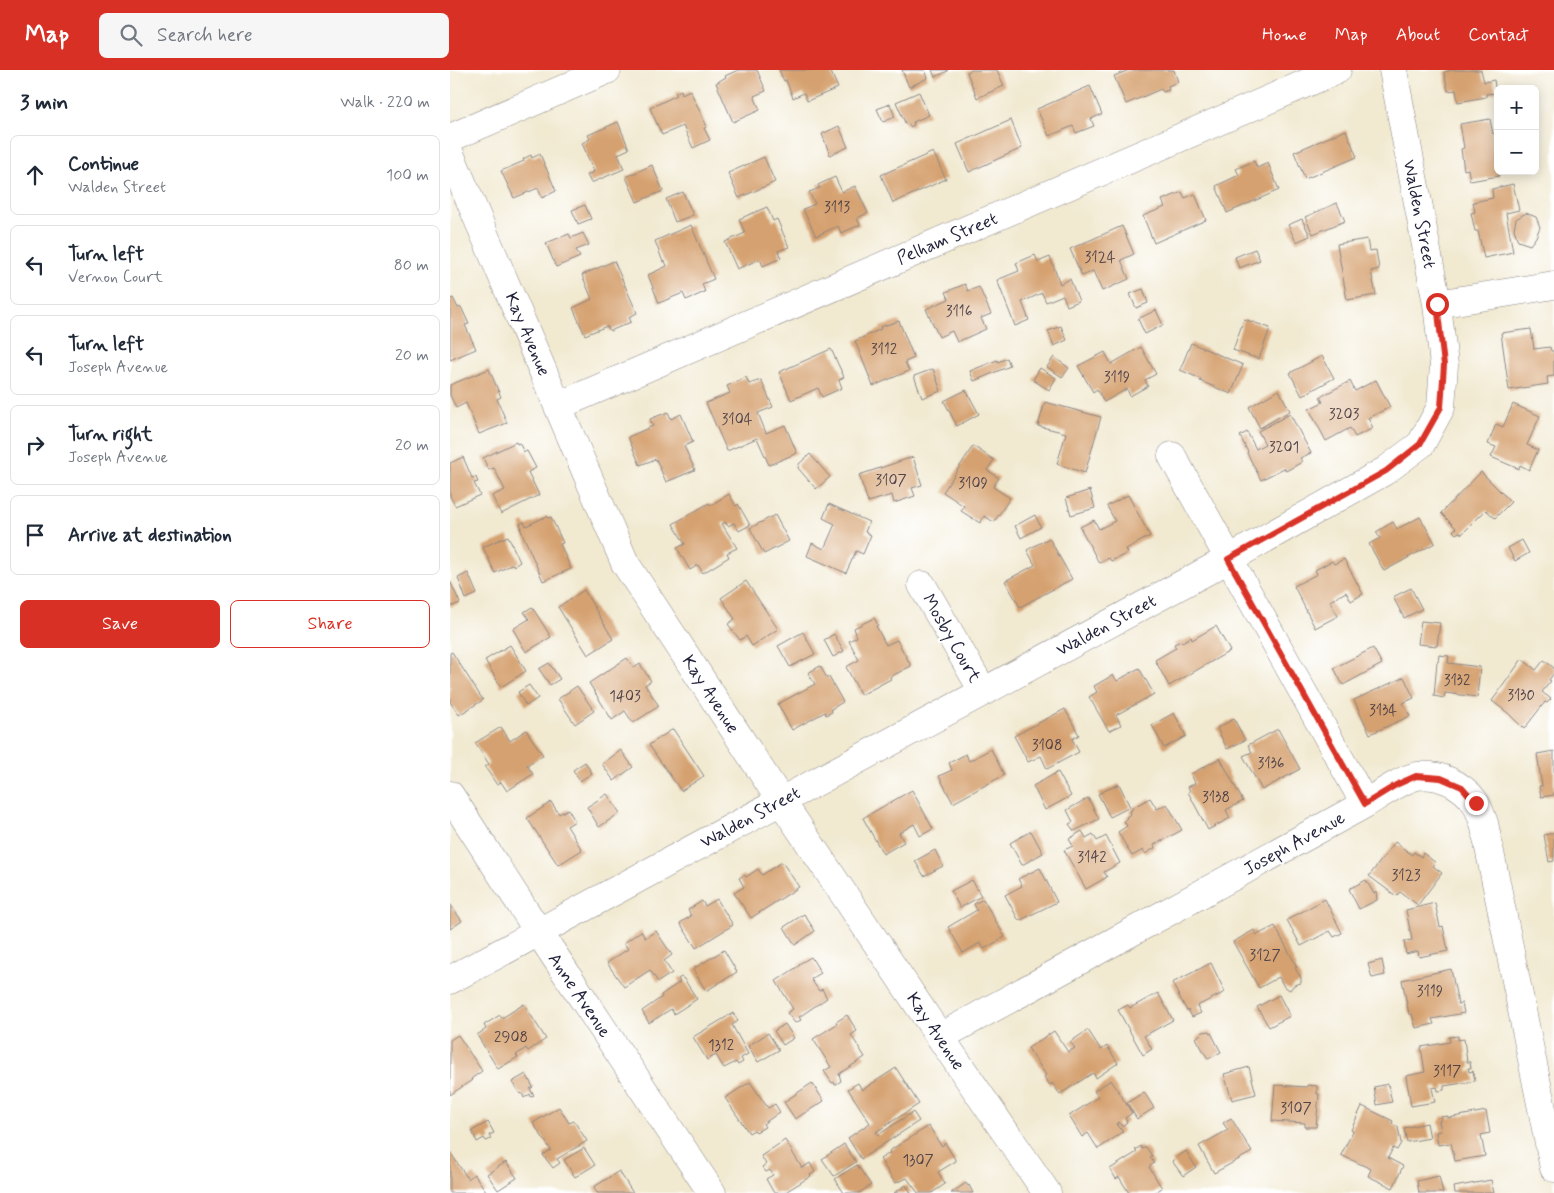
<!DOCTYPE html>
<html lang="en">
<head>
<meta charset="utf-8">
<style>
  body { margin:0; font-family:Mynerve,sans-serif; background:#f6f6f7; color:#1f2937 }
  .controls { position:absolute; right:15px; top:15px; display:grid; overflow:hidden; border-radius:8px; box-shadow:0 2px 12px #0003 }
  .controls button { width:45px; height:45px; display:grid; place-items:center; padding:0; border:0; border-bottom:1px solid #e0e1e3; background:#fff; color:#1f2937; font:25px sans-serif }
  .stop { position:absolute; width:15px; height:15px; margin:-11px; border:4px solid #d93025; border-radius:50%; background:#fff }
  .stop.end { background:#d93025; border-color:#fff; box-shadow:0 1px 5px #0008 }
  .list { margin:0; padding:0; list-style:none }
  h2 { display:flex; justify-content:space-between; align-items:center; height:65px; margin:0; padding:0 20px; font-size:21px }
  h2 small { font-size:16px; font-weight:400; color:#747a83 }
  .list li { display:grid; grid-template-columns:32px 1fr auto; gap:15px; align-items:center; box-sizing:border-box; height:80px; margin:0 10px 10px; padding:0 10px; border:1px solid #e0e1e3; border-radius:8px }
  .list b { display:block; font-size:19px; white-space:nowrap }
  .list p { margin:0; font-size:16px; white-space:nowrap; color:#747a83 }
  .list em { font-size:16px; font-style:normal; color:#747a83 }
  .actions { display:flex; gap:10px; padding:15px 20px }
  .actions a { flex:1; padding:11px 0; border:1px solid #d93025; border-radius:8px; text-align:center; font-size:18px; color:#d93025 }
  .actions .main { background:#d93025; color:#fff }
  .icon { flex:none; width:28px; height:28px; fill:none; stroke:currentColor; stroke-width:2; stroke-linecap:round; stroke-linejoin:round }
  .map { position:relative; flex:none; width:1104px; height:1123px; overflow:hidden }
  header { display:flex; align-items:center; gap:30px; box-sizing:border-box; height:70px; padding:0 25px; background:#d93025; color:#fff }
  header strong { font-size:24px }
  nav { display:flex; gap:28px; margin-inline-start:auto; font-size:18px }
  .search { width:350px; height:45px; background:#f6f6f7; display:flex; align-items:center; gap:12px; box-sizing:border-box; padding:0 18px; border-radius:8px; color:#747a83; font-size:19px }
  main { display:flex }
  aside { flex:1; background:#fff }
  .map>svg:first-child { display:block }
</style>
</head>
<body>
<header>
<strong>Map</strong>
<div class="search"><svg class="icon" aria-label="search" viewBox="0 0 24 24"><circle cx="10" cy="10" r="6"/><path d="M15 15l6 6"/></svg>Search here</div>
<nav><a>Home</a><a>Map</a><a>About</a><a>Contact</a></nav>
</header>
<main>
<aside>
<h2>3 min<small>Walk · 220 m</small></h2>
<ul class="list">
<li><svg class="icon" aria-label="ahead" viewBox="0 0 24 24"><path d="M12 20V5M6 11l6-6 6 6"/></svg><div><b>Continue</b><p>Walden Street</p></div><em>100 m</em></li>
<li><svg class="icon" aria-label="left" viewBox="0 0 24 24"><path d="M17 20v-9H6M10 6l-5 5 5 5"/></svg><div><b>Turn left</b><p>Vernon Court</p></div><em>80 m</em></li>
<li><svg class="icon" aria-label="left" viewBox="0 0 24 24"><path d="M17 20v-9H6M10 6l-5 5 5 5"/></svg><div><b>Turn left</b><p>Joseph Avenue</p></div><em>20 m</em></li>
<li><svg class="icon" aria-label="right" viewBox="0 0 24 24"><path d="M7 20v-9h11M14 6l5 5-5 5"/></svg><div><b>Turn right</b><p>Joseph Avenue</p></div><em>20 m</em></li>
<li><svg class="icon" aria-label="arrive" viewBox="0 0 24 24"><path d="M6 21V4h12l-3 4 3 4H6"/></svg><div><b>Arrive at destination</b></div></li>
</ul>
<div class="actions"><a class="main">Save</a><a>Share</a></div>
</aside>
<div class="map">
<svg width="1104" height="1123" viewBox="0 0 1104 1123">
  <rect width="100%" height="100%" fill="#fff"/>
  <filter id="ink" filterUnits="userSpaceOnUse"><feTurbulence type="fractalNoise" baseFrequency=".02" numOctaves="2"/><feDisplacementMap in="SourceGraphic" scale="10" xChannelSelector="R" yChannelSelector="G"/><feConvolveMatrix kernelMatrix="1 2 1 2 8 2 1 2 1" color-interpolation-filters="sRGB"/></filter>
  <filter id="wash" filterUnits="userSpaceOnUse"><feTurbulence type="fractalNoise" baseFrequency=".0096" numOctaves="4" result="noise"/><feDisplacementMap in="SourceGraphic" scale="20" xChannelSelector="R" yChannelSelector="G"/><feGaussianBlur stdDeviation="1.12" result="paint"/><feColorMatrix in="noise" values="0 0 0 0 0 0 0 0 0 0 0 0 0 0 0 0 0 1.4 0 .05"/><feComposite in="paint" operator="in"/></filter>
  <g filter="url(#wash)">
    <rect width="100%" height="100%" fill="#f1e9d0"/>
    <g id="blocks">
      <path fill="#d5a170" d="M288,0H307L316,21L304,26L310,40L283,52L266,13L276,7L275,6Z
        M329,0H380L388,18L357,31L354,23L343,28L336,10L334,11Z
        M452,0H475L478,8L459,17Z
        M482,0H497L498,1L485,7Z
        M522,0H547L554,16L527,28L517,2Z
        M679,0H724L728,12L718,16L719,20L713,22L711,19L676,34L664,6Z
        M1002,0H1031L1034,12L1044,10L1046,23L1036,24V27L1008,32L1006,20L998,21L994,2Z
        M640,16L652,44L641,49L644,56L626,63L623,56L599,66L587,39Z
        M231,20L232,24L240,20L257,57L254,58L260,70L243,78L233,56L212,65L200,38L227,25L225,23Z
        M469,22L479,45L463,52L464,55L460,57L459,54L456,55L446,32Z
        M440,34L445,47L433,52L427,39Z
        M1040,49L1043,64L1048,63L1047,91L1049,106L1020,111L1018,99L1014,100L1011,79L1014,78L1010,54Z
        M561,50L572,78L519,102L507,74Z
        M168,52L179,79L168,84L174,99L141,113L137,105L144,102L132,73L140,69L138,65Z
        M389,56L398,77L380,85L372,64Z
        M896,60L907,87L855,109L844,82Z
        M483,82L496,109L443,133L431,105Z
        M90,84L106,121L92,128L88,118L64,128L51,101L74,91L73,89L81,85L82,88Z
        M314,87L325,112L289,128L278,103Z
        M804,91L807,98L818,93L829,120L777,143L766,116L789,105L786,99Z
        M202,95L213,121L187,132L176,107Z
        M385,107L392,122L405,116L418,143L407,148L410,155L391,163L388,156L366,166L353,139L365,134L359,122L370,118L368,115Z
        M1063,114L1069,140L1056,143L1063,182L1034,188L1028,161H1025L1021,143L1025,142L1023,132L1043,128L1042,119Z
        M233,122L243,145L225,152L216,129Z
        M732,122L735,128L745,124L756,150L704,173L693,146L715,137L712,130Z
        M887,133L895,151L863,164L855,147Z
        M135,135L141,149L128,154L122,140Z
        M317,137L323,151L327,149L339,177L328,181L331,188L313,196L310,189L287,199L275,172L295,163L289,149Z
        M1076,143L1086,147L1090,157L1086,167L1080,175L1068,171L1064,159L1066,149Z
        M852,149L860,166L846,172L838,155Z
        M241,155L264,209L252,214L255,222L236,230L233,223L209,233L198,205L217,196L215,191L213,192L205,171Z
        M672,156L684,184L671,190L679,209L652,221L643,201L632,206L620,179Z
        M133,163L139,175L126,180L130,187L106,197L96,173L119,164L121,168Z
        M917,169L919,181L926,180L929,199L921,201L926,225L897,230L887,174Z
        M805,179L810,190L789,198L785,187Z
        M585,185L588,192L600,187L610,214L620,209L629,231L617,236L613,225L596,232L592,223L572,232L579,250L565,256L547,210L569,201L566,193Z
        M164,191L187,243L179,247L181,252L160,261L157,256L135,265L123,238L142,229L132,205Z
        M515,214L518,221L529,217L541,244L531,248L536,259L507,272L502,261L489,267L476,239L499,229L496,222Z
        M693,219L698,233L686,238L680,224Z
        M3,228L8,238L11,237L19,254L15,255L26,279L0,290V229Z
        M706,240L713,255L695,264L688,249Z
        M794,249L820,258L809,289L783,280Z
        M449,251L464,288L455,292L459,301L423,316L405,271L431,259L430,257Z
        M611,256L617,270L604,276L598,261Z
        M1081,259L1084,279L1100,277L1101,281H1104V306L1097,307L1098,314L1059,320L1051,263Z
        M741,273L793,295L781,324L750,311L751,309L730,300Z
        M691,277L706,304L695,310L698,316L680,326L677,319L654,332L647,319L643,322L628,296L655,282L661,294Z
        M381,279L394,307L389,310L392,318L372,327L368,318L341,330L329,302Z
        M872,286L884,308L852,326L840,303Z
        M604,287L619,298L612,307L597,297Z
        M557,288L560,296L524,311L520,301L547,290L548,292Z
        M590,298L606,308L599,320L583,310Z
        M39,299L51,327L47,329L57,353L29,364L16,333L6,338L0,325V315Z
        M483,299L491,321L472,328L464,306Z
        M296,307L299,314L311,310L323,337L308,343L316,363L335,355L347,383L319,395L307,368L277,381L256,333L280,323L277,316Z
        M926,310L940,337L918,348L923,358L905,367L900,358L876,371L859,339L873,332L870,327L900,311L905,321Z
        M516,320L529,344L507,356L494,331Z
        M829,320L840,341L810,358L799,337Z
        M595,332L651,347L635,403L607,394L616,363L588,356Z
        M1063,334L1090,346L1077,375L1088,380L1079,400L1070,395L1069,399L1041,387L1046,377L1038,374L1046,354L1053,357Z
        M218,342L221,349L231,344L243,372L234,376L245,400L216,412L206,389L190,395L178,367L203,356L200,349Z
        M840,344L861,383L850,388L852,392L836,401L834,398L811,410L797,383L798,382L790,366L797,362L806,379L815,374L808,361Z
        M66,372L67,374L69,373L74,382L77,381L86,398L78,402L89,425L51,444L42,426L55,420L44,398L39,400L33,388Z
        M523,376L544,390L537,400L549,408L543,417L560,428L544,452L534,446L530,453L511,441L514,436L493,422Z
        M360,384L380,407L366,419L348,398L349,394Z
        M13,387L22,408L26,407L28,412L24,413L30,425L5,436L0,426V393Z
        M463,387L472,415L462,418L465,426L444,433L442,425L418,432L409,405Z
        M1031,402L1061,432L1045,448L1036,440L1012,464L1009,462L1006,464L1003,461L1006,458L991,443Z
        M640,420L645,438L621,445L616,428Z
        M279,424L286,436L288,434L300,455L289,461L284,453L278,456L275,452L272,454L287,478L277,483L279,487L253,503L248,495L240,500L227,478L235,474L223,454L259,433L261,435Z
        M678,425L700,466L676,479L678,483L661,491L659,488L649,493L630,457L644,450L649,459L665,451L657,436Z
        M379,434L419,452L415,462L421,465L413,484L406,481L396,503L357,486L362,473L374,479L385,454L373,448Z
        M325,445L339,471L314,484L300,458Z
        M585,445L591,457L571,468L565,456Z
        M97,446L98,448L101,447L113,473L110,474L121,499L93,511L70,458H72L70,454L74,452L76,456Z
        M970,447L985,473L934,501L919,474L930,468L926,462L943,452L947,459Z
        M58,466L70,492L64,496L63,494L45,503L33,477Z
        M599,468L622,509L570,537L555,511L585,495L577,480Z
        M1072,470L1079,483L1065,491L1058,478Z
        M894,489L913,524L901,531L896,522L880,531L888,546L865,558L844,516L867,504L865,500L882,491L884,494Z
        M18,503L27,524L16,529L8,508Z
        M0,511L10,533L0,537Z
        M296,511L328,559L302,576L296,566L290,570L278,554L285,549L271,528Z
        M961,518L972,539L954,548L943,527Z
        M134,520L163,569L138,585L108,537Z
        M82,537L101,567L76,582L63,559L79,549L74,542Z
        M424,548L428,555L426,556L436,575L447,570L461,596L440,607L441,609L411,625L396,597L409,590L399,571L407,567L404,558Z
        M971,551L990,553L987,576L968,574Z
        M766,556L780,581L719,616L705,590L726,578L724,574L731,571L732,572L741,567L742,570Z
        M353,562L365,584L340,597L328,576Z
        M384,564L394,581L383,587L374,570Z
        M60,575L76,601L51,617L35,590Z
        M923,578L932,594L893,615L884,598Z
        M2,582L33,630L9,645L0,632V583Z
        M989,585L999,586L998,593L1030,597L1027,627L995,623L994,628L984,626L987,592H988Z
        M177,588L184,598L190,594L201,611L195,615L209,636L183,653L175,641L162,650L139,613Z
        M1072,589L1086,600L1094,590L1104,598V603L1099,610L1101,611L1092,622L1101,629L1097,633L1095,632L1074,659L1058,643L1042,631Z
        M99,593L110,609L100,615L89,599Z
        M370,596L377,608L379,607L393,632L381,639L382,642L376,645L375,642L342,660L328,634L365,614L358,603Z
        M689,598L704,624L666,645L671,655L659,661L639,627L647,622L644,616L663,605L667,611Z
        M954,607L964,628L953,633L960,646L920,664L904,630Z
        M79,615L88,628L76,636L68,622Z
        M127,616L144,641L125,654L108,629Z
        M615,639L629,665L622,669L629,682L597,699L591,686L578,692L564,666Z
        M724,643L736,666L714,678L702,655Z
        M784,649L795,670L777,679L767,658Z
        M51,657L60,671L76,660L93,685L77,695L83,704L57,721L51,712L47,715L35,697L39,694L25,673Z
        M223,659L254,706L231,721L199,675Z
        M828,659L850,699L812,720L793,686L802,682L798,675Z
        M541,679L554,705L503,733L489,706L502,700L499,693L516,684L519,691Z
        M171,680L183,697L164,711L152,694Z
        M1104,681V725L1091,727L1089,716H1092L1087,684Z
        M770,688L793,731L776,740L780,748L758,760L738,722L740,721L738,717L745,713L741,704Z
        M135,692L142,703L130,711L123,700Z
        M608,702L621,726L595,740L583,716Z
        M669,714L680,737L660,747L648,724Z
        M462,720L483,759L470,766L464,754L449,763L454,772L433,784L413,748Z
        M157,724L170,743L149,757L137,737Z
        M638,728L649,749L624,761L619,754L623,752L617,740Z
        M700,728L707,739L717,734L732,760L704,775L705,778L695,784L693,780L682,786L668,762L677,756L674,751L677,749L676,747L681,744L680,741L682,740V738Z
        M101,732L109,744L118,739L125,751L117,756L132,780L108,795L77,748Z
        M581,761L593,783L572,795L560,773Z
        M632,761L636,768L643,764L647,771L656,766L670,793L654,802L657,807L636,819L614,780L623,776L619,769Z
        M1104,763V791L1099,792L1094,765Z
        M945,772L962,785L964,782L971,787L973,783L986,793L983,796L992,803L968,835L950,822L946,826L919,806Z
        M485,780L493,796L474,806L465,791Z
        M332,792L349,817L301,848L284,823L294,817L289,808L294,805L296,807L308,799L312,805Z
        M590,798L607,832L569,851L555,825L572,816L568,809Z
        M522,810L531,826L510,838L501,821Z
        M916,810L924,824L926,822L927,830L909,839L899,819Z
        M267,829L283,855L246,878L230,853L241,846L238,840L252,831L255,836Z
        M533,829L555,867L534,879L530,873L513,883L498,857L527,840L524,834Z
        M875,829L892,863L884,867L880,861L851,876L837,850Z
        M985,833L990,857L993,856L998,881L969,887L968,881L956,884L954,871L962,870L956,840Z
        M0,834L12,851L0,859Z
        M354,844L365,861L345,875L334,857Z
        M825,856L847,897L845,898L851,908V913L844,915L840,920L834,917L829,907L809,918L783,872L804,860L807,865Z
        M191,861L195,868L206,861L222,885L214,891L222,903L208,912L200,900L174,917L157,893L178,879L174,873Z
        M274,880L287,902L256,921L243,899Z
        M361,887L371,903L361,909L369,921L372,919L377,928L349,947L351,950L345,953L337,943L343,939L326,911L350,895L349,894Z
        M932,890L935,905L922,908L918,894Z
        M761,893L775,922L747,936L751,943L742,947L738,940L737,941L722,913Z
        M1001,899L1008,934L1012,933L1014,943L982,949L984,954L966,958L962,944H959L952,910Z
        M231,907L234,909L247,929L224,944L221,939L199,953L192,941L212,927L211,925L230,912L228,909Z
        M708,923L723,950L694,966L702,979L693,985L668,940L678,935L680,938Z
        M829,925L840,946L819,957L807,937Z
        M74,934L96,969L78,981L76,978L66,985L68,987L48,999L27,965L36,959L34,955L50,945L52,948Z
        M283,943L288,951L282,955L298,984L291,988L293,992L288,995L286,992L274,998L266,985L257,990L243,967Z
        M397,945L407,961L401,965L415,987L389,1004L391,1011L385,1015L384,1012L382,1013L374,1001L381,997L363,969L387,954L386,952Z
        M335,954L344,968L333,975L324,961Z
        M638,960L651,980L657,976L668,993L646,1008L643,1003L610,1024L602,1013L600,1015L594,1007L596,1005L578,978L604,961L618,982L625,978L620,972Z
        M760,961L771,982L758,989L746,968L753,962Z
        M318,963L329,980L308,992L298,976Z
        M8,965L32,1001L21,1009L22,1010L0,1025V970Z
        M1008,966V970L1014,969L1017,992H1020L1021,998H1018L1019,1002L1023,1001L1025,1011L994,1016V1020L988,1021L987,1017L982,1018L985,1032L961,1036L956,1006L975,1002L971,977L1000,972L999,967Z
        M799,997L806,1024L782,1030L774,1004Z
        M446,998L469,1034L426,1062L428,1065L463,1042L469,1051L411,1089L398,1068L420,1053L398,1019L408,1013L412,1020Z
        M76,1004L83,1017L80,1019L84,1026L81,1027L80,1024L74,1028L72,1023L70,1024L62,1012Z
        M661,1010L682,1043L675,1048L677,1052L672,1056L669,1052L667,1054L673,1062L648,1079L638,1063L632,1067L619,1046L648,1027L644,1021Z
        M300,1012L318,1038L325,1034L330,1042L313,1054L315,1057L306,1062L304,1060L299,1063L275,1028Z
        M362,1013L374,1031L345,1049L334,1032Z
        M938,1014L942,1032L927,1035L924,1017Z
        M825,1015L857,1017V1015L867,1016V1024H869L866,1057H855V1053L822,1051Z
        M694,1022L704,1038L687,1049L677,1033Z
        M912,1036L943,1051L942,1054L948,1057L951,1073L947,1080L943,1078L938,1088L953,1096L943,1118L918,1106L921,1099L891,1085L903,1061L901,1060Z
        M109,1037L119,1053L124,1051L137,1071L107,1089L110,1093L103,1098L93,1085L101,1080L83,1053Z
        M1036,1041L1040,1063L1031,1065L1035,1086L1005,1091L1001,1073L988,1075L986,1062L991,1061L989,1051L991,1050V1047L998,1046V1048Z
        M781,1048L802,1082L764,1103L749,1076L778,1060L773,1053Z
        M38,1052L44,1063L39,1065L41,1069L36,1071L34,1068L27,1072L22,1061Z
        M977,1053L980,1068L957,1072L954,1058Z
        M479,1056L490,1074L492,1076L495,1073L506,1091L488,1102L495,1114L482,1123H468L457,1108L445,1113L430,1089L440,1083L439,1081Z
        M335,1070L352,1098L360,1093L365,1102L360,1105L361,1106L334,1123H324L316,1109L323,1105L320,1100L316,1102L312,1097L316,1094L311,1086Z
        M394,1074L406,1092L384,1106L372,1089Z
        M691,1076L692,1079L696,1077L702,1086L700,1087L704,1093L699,1097L712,1118L704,1123H679L669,1107L666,1109L660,1099L687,1082L685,1080Z
        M134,1078L145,1095L125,1107L114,1090Z
        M736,1081L746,1097L733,1106L722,1091Z
        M0,1082L18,1109L24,1104L36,1121L33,1123H0Z
        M56,1092L67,1108L48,1120L37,1104Z
        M407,1095L421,1115L409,1123H394L385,1109Z
        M169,1101L183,1123H147L144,1117Z
        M989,1106L993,1123H969L967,1111Z
        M1041,1110L1044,1123H1005L1004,1117Z
        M516,1113L518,1116L519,1115L523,1123H501Z
        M456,1115L461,1123H444Z"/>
    </g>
  </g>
  <g filter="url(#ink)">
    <use href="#blocks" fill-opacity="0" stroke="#8a8686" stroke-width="1"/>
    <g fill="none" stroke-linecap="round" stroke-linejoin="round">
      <defs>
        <path id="minor" d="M0,68L157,0
          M0,84L175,493L331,731L490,967L597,1123
          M987,234L1104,215
          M108,336L887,0
          M722,386L915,734
          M472,515L533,621
          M0,725L88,861L262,1123
          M0,910L779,489L935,401L971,374L991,337L994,295L987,234L943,0
          M490,967L915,734C928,726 952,709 967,706C989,703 1012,714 1025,732C1029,738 1031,746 1034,753L1104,1098"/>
      </defs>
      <use href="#minor" stroke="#8a8686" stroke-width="29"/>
      <use href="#minor" stroke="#fff" stroke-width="28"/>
    </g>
  </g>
  <g fill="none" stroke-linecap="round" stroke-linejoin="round" filter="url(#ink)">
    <path stroke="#d93025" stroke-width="6" d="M987,234L994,295L991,337L970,374L936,401L778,489L915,734L946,715L966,706L991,708L1012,717L1026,733"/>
  </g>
  <g text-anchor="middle" stroke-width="4.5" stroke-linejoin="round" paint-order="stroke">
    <g font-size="15" fill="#4f4248">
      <text x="387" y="142">3113</text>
      <text x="650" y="192">3124</text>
      <text x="509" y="246">3116</text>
      <text x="434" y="284">3112</text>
      <text x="667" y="312">3119</text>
      <text x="894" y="349">3203</text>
      <text x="287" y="354">3104</text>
      <text x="834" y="382">3201</text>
      <text x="441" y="415">3107</text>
      <text x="523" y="418">3109</text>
      <text x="1007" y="615">3132</text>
      <text x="1071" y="630">3130</text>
      <text x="175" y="631">1403</text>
      <text x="933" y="645">3134</text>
      <text x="597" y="680">3108</text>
      <text x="821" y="698">3136</text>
      <text x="766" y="732">3138</text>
      <text x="642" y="792">3142</text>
      <text x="956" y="810">3123</text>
      <text x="815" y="890">3127</text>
      <text x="980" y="926">3119</text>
      <text x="61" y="972">2908</text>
      <text x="271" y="980">1312</text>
      <text x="997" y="1006">3117</text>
      <text x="846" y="1043">3107</text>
      <text x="468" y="1095">1307</text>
    </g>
    <g font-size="18" fill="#22223b" stroke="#fff">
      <text transform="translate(970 144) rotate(79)" y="6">Walden Street</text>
      <text transform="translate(497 168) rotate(-23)" y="6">Pelham Street</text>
      <text transform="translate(78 264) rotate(67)" y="6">Kay Avenue</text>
      <text transform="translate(656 555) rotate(-28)" y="6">Walden Street</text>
      <text transform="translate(502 568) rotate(60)" y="6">Mosby Court</text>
      <text transform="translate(261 624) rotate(57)" y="6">Kay Avenue</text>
      <text transform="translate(300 747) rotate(-28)" y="6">Walden Street</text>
      <text transform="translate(844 773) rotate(-29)" y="6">Joseph Avenue</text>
      <text transform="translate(130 925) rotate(56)" y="6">Anne Avenue</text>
      <text transform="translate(486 961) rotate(56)" y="6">Kay Avenue</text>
    </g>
  </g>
</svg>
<div class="controls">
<button>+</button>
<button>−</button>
</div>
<div class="stop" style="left:987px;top:234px"></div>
<div class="stop end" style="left:1026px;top:733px"></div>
</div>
</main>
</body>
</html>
